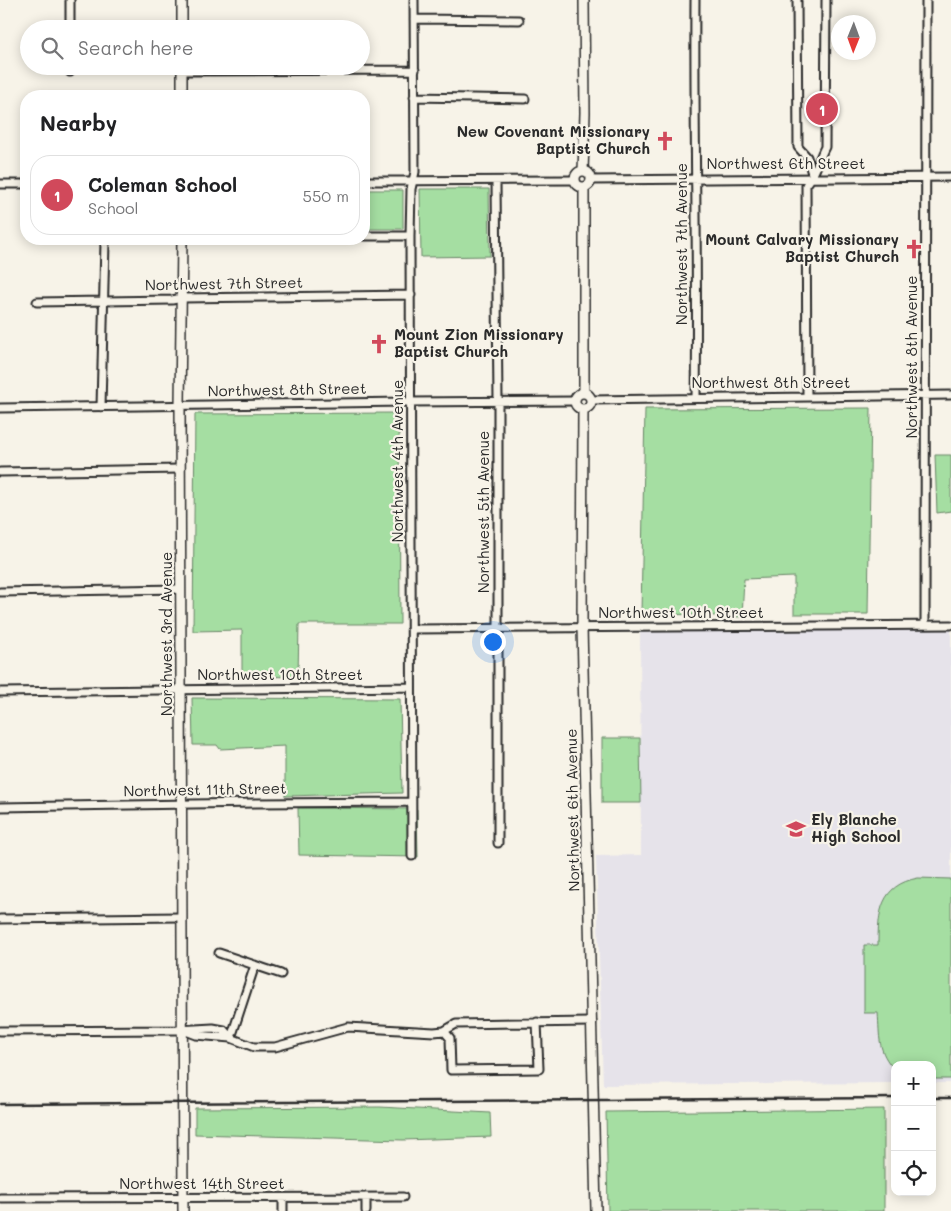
<!DOCTYPE html>
<html lang="en">
<head>
<meta charset="utf-8">
<style>
  body { margin:0; font-family:Mali,sans-serif; background:#f6f6f6; color:#202124 }
  .controls { position:absolute; right:15px; bottom:15px; display:grid; overflow:hidden; border-radius:10px; box-shadow:0 2px 12px #0003 }
  .controls button { width:45px; height:45px; display:grid; place-items:center; padding:0; border:0; border-bottom:1px solid #e0e0e0; background:#fff; color:#202124; font:25px sans-serif }
  .compass { position:absolute; left:831px; top:15px; width:45px; height:45px; border-radius:50%; background:#fff; box-shadow:0 2px 12px #0003; rotate:181deg }
  .you { position:absolute; left:492px; top:641px; width:18px; height:18px; margin:-12px; border:4px solid #fff; border-radius:50%; background:#1a73e8; box-shadow:0 0 0 8px #1a73e833 }
  .badge { display:grid; place-items:center; width:32px; height:32px; border-radius:50%; background:#d1495b; color:#fff; font-size:16px; font-weight:700 }
  .pin { position:absolute; translate:-50% -50%; border:2px solid #fff; box-shadow:0 1px 5px #0006 }
  .list { margin:0; padding:0; list-style:none }
  h2 { display:flex; justify-content:space-between; align-items:center; height:65px; margin:0; padding:0 20px; font-size:21px }
  h2 small { font-size:16px; font-weight:400; color:#757577 }
  .list li { display:grid; grid-template-columns:32px 1fr auto; gap:15px; align-items:center; box-sizing:border-box; height:80px; margin:0 10px 10px; padding:0 10px; border:1px solid #e0e0e0; border-radius:20px }
  .list b { display:block; font-size:19px; white-space:nowrap }
  .list p { margin:0; font-size:16px; white-space:nowrap; color:#757577 }
  .list em { font-size:16px; font-style:normal; color:#757577 }
  .icon { flex:none; width:28px; height:28px; fill:none; stroke:currentColor; stroke-width:2; stroke-linecap:round; stroke-linejoin:round }
  .map { position:relative; flex:none; width:951px; height:1211px; overflow:hidden }
  .search { position:absolute; background:#fff; box-shadow:0 2px 12px #0003; left:20px; top:20px; width:350px; height:55px; display:flex; align-items:center; gap:12px; box-sizing:border-box; padding:0 18px; border-radius:28px; color:#757577; font-size:19px }
  .panel { position:absolute; background:#fff; box-shadow:0 2px 12px #0003; left:20px; top:90px; width:350px; height:155px; border-radius:20px }
  .map>svg:first-child { display:block }
</style>
</head>
<body>
<div class="map">
<svg width="951" height="1211" viewBox="0 0 951 1211">
  <rect width="100%" height="100%" fill="#f7f3e8"/>
  <filter id="ink" filterUnits="userSpaceOnUse"><feTurbulence type="fractalNoise" baseFrequency=".02" numOctaves="2"/><feDisplacementMap in="SourceGraphic" scale="10" xChannelSelector="R" yChannelSelector="G"/><feConvolveMatrix kernelMatrix="1 2 1 2 8 2 1 2 1" color-interpolation-filters="sRGB"/></filter>
  <g filter="url(#ink)">
    <path fill="#e6e3ea" d="M951,625V1083H932V1065H895V1083L603,1085L596,856L641,855L640,630Z"/>
    <path fill="#a5dea2" stroke="#688466" d="M420,189H489L490,256L421,257Z
      M364,190H403V229H364Z
      M871,408L868,614H794V577L744,579L742,617L641,613L645,409Z
      M399,413L400,624H299L298,677L242,676V630L193,631L195,414Z
      M935,455H951V511L937,513Z
      M192,698L400,699L402,793L285,796V746L220,749L217,745H193Z
      M602,738H640L641,803H602Z
      M298,808L417,809L418,857L299,855Z
      M918,878L951,879V1079H932V1065H895V1070C877,1051 880,1037 878,1013H864V945H878C878,913 880,885 918,878Z
      M380,1107L490,1113L491,1137L403,1140L195,1134V1108Z
      M884,1109V1211H608L606,1112Z"/>
    <g fill="none" stroke-linecap="round" stroke-linejoin="round">
      <defs>
        <path id="street" d="M695,0C694,132 698,265 696,397
          M797,0L798,147L807,157L813,177
          M414,19L519,20
          M70,29V0
          M70,66V72
          M182,71L415,70
          M414,97L525,99
          M591,180L951,177
          M364,181L575,180
          M496,181L498,402V843
          M0,184H26
          M364,236H410
          M37,302L172,300L182,298L411,295
          M807,397L806,185C816,174 818,160 825,147L826,0
          M591,400L951,395
          M101,407L105,242
          M0,408L406,402L575,401
          M0,472L180,469
          M0,592L180,589
          M925,625L926,0
          M412,629L951,625
          M0,692L411,687
          M0,807L256,803L411,802
          M412,856L410,236L411,189L415,172L414,0
          M0,919L181,917
          M219,953L281,974
          M183,1030L196,1035L231,1038
          M0,1031L177,1030L213,1028L224,1030L231,1038L254,1047H275L348,1027L434,1032L444,1031L456,1024L592,1022
          M444,1031L450,1038L451,1070L539,1069L537,1022
          M231,1038L255,965
          M0,1198L403,1197
          M283,1211V1198
          M366,1211V1197"/>
        <path id="secondary" d="M182,0V29
          M182,96V66
          M575 179a8 8 0 1 1 16 0a8 8 0 1 1-16 0Z
          M583,171L585,113L584,0
          M182,239L180,406L183,1211
          M584,393V188
          M575 401a8 8 0 1 1 16 0a8 8 0 1 1-16 0Z
          M583,409L582,627L596,1211"/>
      </defs>
      <use href="#street" stroke="#2b2b2b" stroke-width="11"/>
      <use href="#secondary" stroke="#2b2b2b" stroke-width="12"/>
      <use href="#street" stroke="#f7f3e8" stroke-width="7"/>
      <use href="#secondary" stroke="#f7f3e8" stroke-width="9"/>
      <path stroke="#2b2b2b" stroke-width="2.5" d="M932,1098H951
        M0,1104L895,1098"/>
    </g>
  </g>
  <defs>
    <symbol id="church-bare" viewBox="-9 -9 18 18"><path d="M-1.2-6h2.4v3.5h3.3v2.4h-3.3V6h-2.4V-.1h-3.3v-2.4h3.3Z" fill="#d1495b" stroke="#f7f3e8" stroke-width="2.5" paint-order="stroke"/></symbol>
    <symbol id="school-bare" viewBox="-9 -9 18 18"><path d="M0-5L7-2L0 1L-7-2ZM-4 1L0 2.5L4 1V4Q0 6-4 4Z" fill="#d1495b" stroke="#f7f3e8" stroke-width="2.5" paint-order="stroke"/></symbol>
  </defs>
  <g fill-rule="evenodd">
    <use href="#church-bare" x="651" y="127" width="28" height="28"/>
    <use href="#church-bare" x="900" y="235" width="28" height="28"/>
    <use href="#church-bare" x="365" y="330" width="28" height="28"/>
    <use href="#school-bare" x="782" y="815" width="28" height="28"/>
  </g>
  <g text-anchor="middle" stroke-width="4.5" stroke-linejoin="round" paint-order="stroke">
    <g font-size="15" font-weight="bold" fill="#2b2b2b" stroke="#f7f3e8" text-anchor="end">
      <text x="650" y="137">New Covenant Missionary<tspan x="650" dy="17">Baptist Church</tspan></text>
      <text x="899" y="245">Mount Calvary Missionary<tspan x="899" dy="17">Baptist Church</tspan></text>
      <text x="394" y="340" text-anchor="start">Mount Zion Missionary<tspan x="394" dy="17">Baptist Church</tspan></text>
      <text x="811" y="825" text-anchor="start">Ely Blanche<tspan x="811" dy="17">High School</tspan></text>
    </g>
    <g font-size="15" fill="#2b2b2b" stroke="#f7f3e8">
      <text x="786" y="169">Northwest 6th Street</text>
      <text transform="translate(682 244) rotate(-90)" y="5">Northwest 7th Avenue</text>
      <text transform="translate(224 284) rotate(-1)" y="5">Northwest 7th Street</text>
      <text transform="translate(912 357) rotate(-90)" y="5">Northwest 8th Avenue</text>
      <text x="771" y="388">Northwest 8th Street</text>
      <text transform="translate(287 390) rotate(-1)" y="5">Northwest 8th Street</text>
      <text transform="translate(398 461) rotate(-90)" y="5">Northwest 4th Avenue</text>
      <text transform="translate(484 512) rotate(-90)" y="5">Northwest 5th Avenue</text>
      <text x="681" y="618">Northwest 10th Street</text>
      <text transform="translate(167 634) rotate(-90)" y="5">Northwest 3rd Avenue</text>
      <text x="280" y="680">Northwest 10th Street</text>
      <text transform="translate(205 790) rotate(-1)" y="5">Northwest 11th Street</text>
      <text transform="translate(573 810) rotate(-91)" y="5">Northwest 6th Avenue</text>
      <text x="202" y="1189">Northwest 14th Street</text>
    </g>
  </g>
</svg>
<div class="controls">
<button>+</button>
<button>−</button>
<button><svg class="icon" aria-label="locate" viewBox="0 0 24 24"><circle cx="12" cy="12" r="6"/><path d="M12 2v4M12 18v4M2 12h4M18 12h4"/></svg></button>
</div>
<svg class="compass" viewBox="-18 -18 36 36"><path d="M0-13l5 13h-10z" fill="#e53935"/><path d="M0 13l5-13h-10z" fill="#757577"/></svg>
<div class="you"></div>
<div class="pin badge" style="left:822px;top:109px">1</div>
<div class="search"><svg class="icon" aria-label="search" viewBox="0 0 24 24"><circle cx="10" cy="10" r="6"/><path d="M15 15l6 6"/></svg>Search here</div>
<section class="panel">
<h2>Nearby<small></small></h2>
<ul class="list">
<li><span class="badge">1</span><div><b>Coleman School</b><p>School</p></div><em>550 m</em></li>
</ul>
</section>
</div>
</body>
</html>
